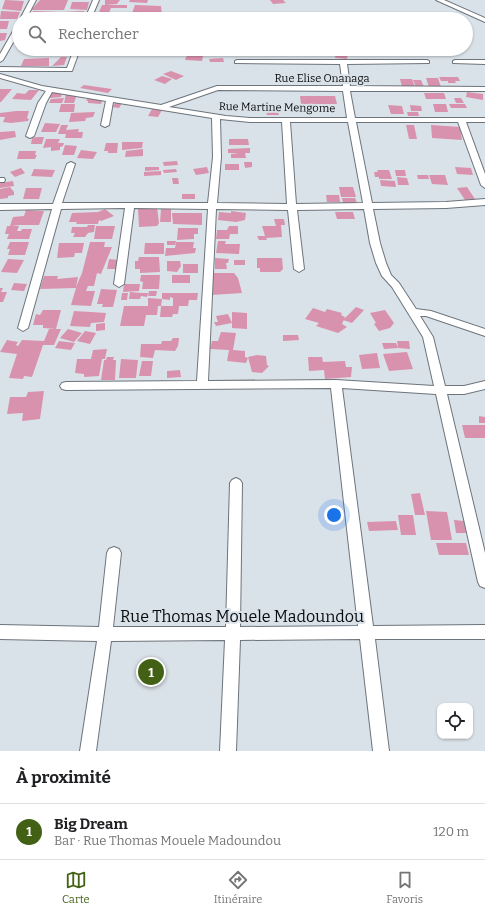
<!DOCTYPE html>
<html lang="fr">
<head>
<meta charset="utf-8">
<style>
  body { margin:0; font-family:Bitter,serif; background:#f6f6f6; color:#202124 }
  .controls { position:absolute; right:12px; bottom:12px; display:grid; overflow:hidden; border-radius:8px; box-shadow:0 1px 3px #0004 }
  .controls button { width:36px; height:36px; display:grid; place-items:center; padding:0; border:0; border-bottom:1px solid #e0e0e0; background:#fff; color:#202124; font:20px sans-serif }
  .you { position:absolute; left:334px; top:515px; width:14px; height:14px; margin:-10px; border:3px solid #fff; border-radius:50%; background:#1a73e8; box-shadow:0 0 0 6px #1a73e833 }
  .badge { display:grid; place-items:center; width:26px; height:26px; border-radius:50%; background:#426115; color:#fff; font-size:13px; font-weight:700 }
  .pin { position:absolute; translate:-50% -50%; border:2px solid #fff; box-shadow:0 1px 4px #0006 }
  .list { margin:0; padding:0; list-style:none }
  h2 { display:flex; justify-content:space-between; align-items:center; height:52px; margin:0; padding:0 16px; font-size:17px }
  h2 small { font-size:13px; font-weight:400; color:#757577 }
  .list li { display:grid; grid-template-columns:26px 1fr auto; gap:12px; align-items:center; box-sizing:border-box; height:56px; padding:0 16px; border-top:1px solid #e0e0e0 }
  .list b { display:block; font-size:15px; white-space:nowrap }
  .list p { margin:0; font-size:13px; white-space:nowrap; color:#757577 }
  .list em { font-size:13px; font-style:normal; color:#757577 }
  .icon { flex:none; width:22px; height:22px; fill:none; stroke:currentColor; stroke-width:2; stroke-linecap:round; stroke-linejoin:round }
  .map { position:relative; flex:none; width:485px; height:751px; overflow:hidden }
  .search { position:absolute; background:#fff; box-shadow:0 1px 3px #0004; left:12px; right:12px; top:12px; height:44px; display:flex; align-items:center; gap:10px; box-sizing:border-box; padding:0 14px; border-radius:22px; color:#757577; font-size:15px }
  .sheet { height:108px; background:#fff }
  nav { display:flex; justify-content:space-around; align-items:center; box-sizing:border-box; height:56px; border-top:1px solid #e0e0e0; background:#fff; font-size:11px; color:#757577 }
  nav a { display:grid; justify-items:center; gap:2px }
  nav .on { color:#426115 }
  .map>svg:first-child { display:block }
</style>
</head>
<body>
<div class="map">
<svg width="485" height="751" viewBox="0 0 485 751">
  <rect width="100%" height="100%" fill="#dae2e9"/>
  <path fill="#d892ad" d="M5,0L24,1L21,11L2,9Z
    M40,0H68L64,10H31Z
    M105,0H120L117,4L105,5Z
    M130,0H148L147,3L129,2Z
    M270,0H283L286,3L273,4Z
    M72,2H89L87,10L70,9Z
    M102,5H127V8H111L107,17H97Z
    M135,5L161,6L162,16H131Z
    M1,11L20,12L17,19H0Z
    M33,11L60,12L56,19H32Z
    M84,11L82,19H61L63,12Z
    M0,21H9L7,29H0Z
    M0,33H7L5,40L0,41Z
    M25,49H41L40,53H24Z
    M53,49H67L66,54L50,55Z
    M336,52H348L347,59L335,58Z
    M189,55L203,56L202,61L185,60L186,57Z
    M61,57H67L64,65L52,66Z
    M49,58V66H21L24,59Z
    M223,58L224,62H210L209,59Z
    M171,71L184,76L176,80L163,74Z
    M162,76L172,79L165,84L154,80Z
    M439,77H458L460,81H455L456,83H448V81H441Z
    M426,78H438L441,87H429Z
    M400,79H412L415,87H402Z
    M413,80H421L424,87H416Z
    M84,85L112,89L108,93L80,88Z
    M0,89H12L1,102H0Z
    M29,90H39L31,100L12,99L17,93L25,94Z
    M467,92L483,94V100L466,97Z
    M51,93H62L61,97L50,98Z
    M424,93H444L446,99H426Z
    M66,94H77L74,103H64Z
    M300,96H335L337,104H301Z
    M89,97L103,98L101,104L88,103V101H86Z
    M64,98L62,103H49L51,99Z
    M454,98H461L464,103H456Z
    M116,102L122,103L119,108L112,107Z
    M61,104H75L74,112H59Z
    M433,104H446L448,112H435Z
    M449,104H465L467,108H451Z
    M388,105L402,106L404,114H391Z
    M410,105L421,106L422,111H411Z
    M152,109L162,110L158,117L148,116Z
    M266,110H278L279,115H267Z
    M16,111H29L27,118L29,119L28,121L11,123L3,122L5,117H0V113Z
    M95,112L93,117L86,118L85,121L69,122L71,113Z
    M407,112H418L419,116H408Z
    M45,123L60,124L56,132H41Z
    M61,125H68L66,130L79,129L78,132H83L82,138H65L66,134H58Z
    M406,125H414L417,139H409Z
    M431,125L460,127L462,140L432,138Z
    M15,131L16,137L0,140V132Z
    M37,137H44L42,144H31L32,138Z
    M46,139H60L58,143H64L63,146L60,147V150L51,151V147L43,148Z
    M229,139H248L249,145H229Z
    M122,142H143L142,148L122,150Z
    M106,143H118L117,153H108V151H104Z
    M65,145L77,146L74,155H62Z
    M250,148V153H245L246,158H231V154L239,153H228V149Z
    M143,149V156L125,157L126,151Z
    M81,150L97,152L93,159L77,158Z
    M19,151H36L35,155H37L35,159H17Z
    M177,161L178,165L164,166L163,162Z
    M244,162H252V167L245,168Z
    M225,164H239V170H225Z
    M145,167H159V170L145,171Z
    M207,167L209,173L196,175L193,169Z
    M455,167L471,168L473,175L457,174Z
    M21,168L25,173L15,177L10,172Z
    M34,169L55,170L52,177L31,176Z
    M176,169L177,172L164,173L163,170Z
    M377,170H389L392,179H379V177H375L374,172H378Z
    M395,170H405L406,176H396Z
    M161,171V175L144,176V172Z
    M417,175H428L429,179H418Z
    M429,175H445L448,185L432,184Z
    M397,177L407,178L409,185H398Z
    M172,178H178L179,184H173Z
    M380,180L395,181L396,187L381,186Z
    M13,181L14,186L0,188V183Z
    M10,187L14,192V195L8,196V198L0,199V189Z
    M339,187H353L356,197H341Z
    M467,187L475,199L465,200L457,188Z
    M26,188H42L39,199H23Z
    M182,194H195V199H182Z
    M326,195H339L340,202H327Z
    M342,198H355L357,203H343Z
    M157,207L159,223L157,226L139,227L138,208Z
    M105,209L114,216L101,221L99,220L98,224H76L77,222H69L72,213L98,212Z
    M161,209H171V222H160Z
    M26,210L44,211L39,225H12L19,226L17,231H21L22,229H32L29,239H7L9,234H5L7,226H10L13,217L24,216Z
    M231,211L246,213L245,220L236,222L218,220L219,212L231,213Z
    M335,212H353L355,219H337Z
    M172,213H202V225L173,224Z
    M274,219H284L285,225H281L282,237L266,238L267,240H259L257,236H265L262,226H276Z
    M88,225H95L94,232L88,233L85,237H73L75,233H71L72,227H87Z
    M96,226H115L112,239H94Z
    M229,226H238V234H230L229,239H216L217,230H227Z
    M178,228H198V234H194V239L177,240Z
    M167,241H176L175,245H167Z
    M218,241H226L225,244H240L239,254L216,253Z
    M10,242H29L25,255H8L10,249H7Z
    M90,242H105L104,247H112L101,274L97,273L94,286H88L86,291H95L91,306L71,305L76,288L40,289L44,276H58L57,279L78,277L76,287L82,273Z
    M176,242H194L193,248H196L195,253L165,256L166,248H175Z
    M59,243H84L82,253H75L74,257L57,258Z
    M145,243H164V254H144Z
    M139,257H159L160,272L140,273V269H135V261H138Z
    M215,258L229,259L228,263H226L227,269H215Z
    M257,258H282L283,269L280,272H260V268H257Z
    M8,259L24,260L17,273L1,272Z
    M109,259L118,260L116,269H107Z
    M234,260H245V265H234Z
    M167,261H180L181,266L177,272L167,271Z
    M183,264H198V273H183Z
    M212,273H234L238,278L242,293L211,295Z
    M141,275H160L159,289H142L143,282L140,281Z
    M172,275H190V283H172Z
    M14,283L27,284L24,291L11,290Z
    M124,284H140L139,291L123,292Z
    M0,288H3L1,292H7L3,302H0Z
    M101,289L117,290L113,307H102L103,304H97Z
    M149,291H157L156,296H148Z
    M130,292L141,293H148L147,297L141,296L140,299H129Z
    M122,293H128L127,300H121Z
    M162,293H198L197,300H189L188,306H179L178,314H173L172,317H160L161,306H173V298L170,297V300L162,299L161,306H158L157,315H146L144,326H120L124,306H148V298L162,299Z
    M356,307L364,310L352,323L343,320Z
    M313,308L325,312L327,309L342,313L341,315L345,317L342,324L347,327L338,333L316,326L319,323L305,319Z
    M43,310H61L56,329L43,328V325H33L36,314L40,315Z
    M385,310L394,323L390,328L379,331L374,324L376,323L370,313Z
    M74,311L91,312L106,313L104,322L91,323L90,327L70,326Z
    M232,312L247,313V329L232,328Z
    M228,314L232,323L216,326L214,322H218L216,316Z
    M105,323V330L96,331V324Z
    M49,329H61L54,345H43L32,377L24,376L23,379L9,378L17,354L0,352L7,340L18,342L16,345L18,346L22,340L44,341Z
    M68,329L82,333L74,342L60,338Z
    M85,331L96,333L90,344L77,341Z
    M221,332L236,333L233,350L245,351V357L248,358L246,363L227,361L229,350L210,349L212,341H218Z
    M283,335H298L299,340L283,341Z
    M173,338H179L178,346L175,351L155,350L153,358L140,357L141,344H161L162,341H171Z
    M59,341L75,343L71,350L55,348Z
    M397,341H409L410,349L398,348Z
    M382,343H396L398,348L384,349Z
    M107,349L105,359H102L99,376L84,377V374L75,373L77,359H91L93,350Z
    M407,352L413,369L389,371L383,354Z
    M377,353L380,368L362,369L359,355Z
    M257,355L266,356L267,365L269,366L262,373L252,372L248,357Z
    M107,357H114L113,360H116L115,380H101L104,360H106Z
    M308,357H322L323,362L345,361L346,367H352L351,377L325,379L324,370L309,371Z
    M121,359L138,360L136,378H119Z
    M142,361H153L151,376H139Z
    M180,370L181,377L167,378V371Z
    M44,391L40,419L22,421L23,413L7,414L10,397H26L28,392Z
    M479,416L485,417V423H479Z
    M462,425H485V438H465Z
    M420,493L425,515H415L411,494Z
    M426,511L447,512L452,540H431Z
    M398,515H413L416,535H401Z
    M454,520L464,521L466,533H456Z
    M396,521L398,530L369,531L367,522Z
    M436,543H466L469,555H439Z"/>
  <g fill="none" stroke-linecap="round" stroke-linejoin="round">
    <defs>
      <path id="minor" d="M30,0H36L26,19H20Z
        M93,0H99L91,19H85Z
        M436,0H444L485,18V22Z
        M19,24V32L3,60L0,62V54L16,26Z
        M74,49H80L72,71H0V67L67,68Z
        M237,60H427L429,61V63L347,64L350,86L485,87V91H350L355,118H485V122H466L485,174V188L481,185L458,122H356L372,203L446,202L485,199V205L446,208L373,209L380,243L386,263L391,275L399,283L416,309L431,311L485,329V336L426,316H420L433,337L445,386H464L485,381V389L464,394H447L485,553V588L480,586L478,582L436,394L342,388L373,626L485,625V639H375L389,751H373L360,639L240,640L236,751H220L225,640L111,641L96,751H80L97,641L0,639V625L99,627L107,553L109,549L114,547L119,549L121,553L113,627H226L230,483L232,480L236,478L240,480L242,483L240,627L358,626L331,388L66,390L62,389L60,386L62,383L66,382L197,381L208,209L134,208L124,284L119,287L114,284L125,208L61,209L28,328L23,331L18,328L52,209L0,210V204H53L67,164L71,162L75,164L62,203H208L213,157L212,118L113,102L109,125L105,127L101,125L106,101L52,92L46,103L34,136L30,138L26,136L38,103L46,91L0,78V74L42,86L161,105L217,86H343L340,64L235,63V61ZM218,90L343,91L347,118H250L226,116L169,107ZM220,119L250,122H282L287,204L217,203L221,157ZM290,122H348L363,203L296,204ZM216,209L288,210L294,269L299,272L304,269L297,210L364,209L370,243L376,263L382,276L392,287L423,337L434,386L336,380L208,381Z
        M455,60H485V64L453,63V61Z
        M0,178H4L5,180L4,182H0Z"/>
    </defs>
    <use href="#minor" stroke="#6d747b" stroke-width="2"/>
    <use href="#minor" fill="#fff" fill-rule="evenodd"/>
  </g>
  <g text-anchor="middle" stroke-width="4" stroke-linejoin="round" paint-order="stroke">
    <g font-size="11" fill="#090c0e" stroke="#dae2e9">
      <text x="322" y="82">Rue Elise Onanaga</text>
      <text transform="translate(277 107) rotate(1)" y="4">Rue Martine Mengome</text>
    </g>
    <g font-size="16" fill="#090c0e" stroke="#dae2e9">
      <text x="242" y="622">Rue Thomas Mouele Madoundou</text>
    </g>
  </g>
</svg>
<div class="controls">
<button><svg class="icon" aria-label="locate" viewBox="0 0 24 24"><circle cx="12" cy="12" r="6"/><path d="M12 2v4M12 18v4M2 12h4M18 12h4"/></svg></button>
</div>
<div class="you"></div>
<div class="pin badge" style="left:151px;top:672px">1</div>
<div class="search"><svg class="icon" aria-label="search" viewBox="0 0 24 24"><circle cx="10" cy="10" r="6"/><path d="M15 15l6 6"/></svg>Rechercher</div>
</div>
<section class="sheet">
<h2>À proximité<small></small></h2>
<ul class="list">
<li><span class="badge">1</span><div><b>Big Dream</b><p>Bar · Rue Thomas Mouele Madoundou</p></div><em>120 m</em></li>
</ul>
</section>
<nav>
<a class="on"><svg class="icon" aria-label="map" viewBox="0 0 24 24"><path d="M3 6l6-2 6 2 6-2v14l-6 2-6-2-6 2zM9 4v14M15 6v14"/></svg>Carte</a>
<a><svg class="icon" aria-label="directions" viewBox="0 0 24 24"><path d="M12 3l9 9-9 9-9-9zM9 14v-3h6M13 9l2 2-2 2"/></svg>Itinéraire</a>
<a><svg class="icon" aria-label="saved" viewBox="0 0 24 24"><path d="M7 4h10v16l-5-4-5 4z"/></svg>Favoris</a>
</nav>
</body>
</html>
